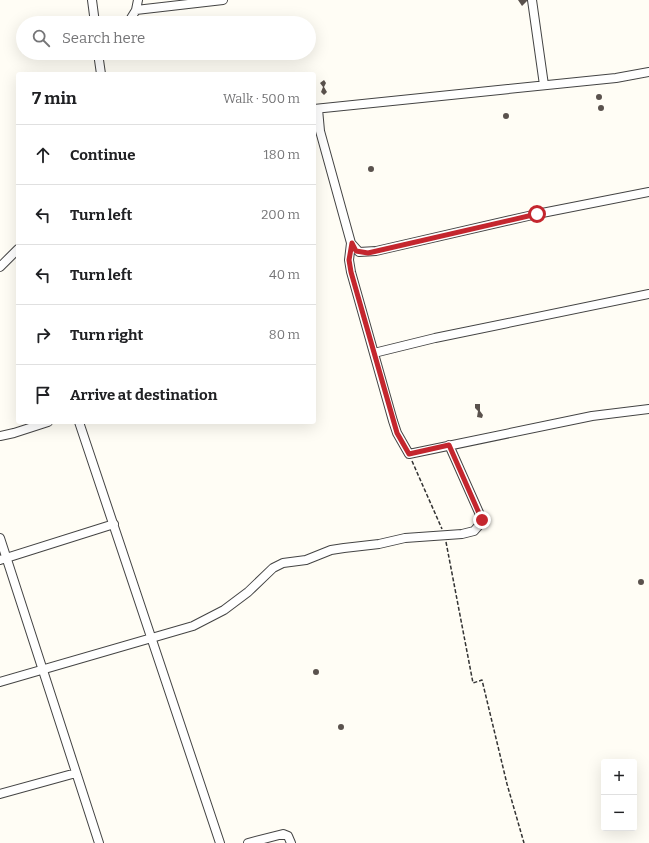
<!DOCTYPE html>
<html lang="en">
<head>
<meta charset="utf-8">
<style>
  body { margin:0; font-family:Bitter,serif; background:#f6f6f6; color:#202124 }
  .controls { position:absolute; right:12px; bottom:12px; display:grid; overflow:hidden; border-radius:4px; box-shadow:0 4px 16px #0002 }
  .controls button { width:36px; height:36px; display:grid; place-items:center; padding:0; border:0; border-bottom:1px solid #e0e0e0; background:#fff; color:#202124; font:20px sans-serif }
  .stop { position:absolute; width:12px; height:12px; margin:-9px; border:3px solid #c4262e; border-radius:50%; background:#fff }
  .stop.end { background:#c4262e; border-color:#fff; box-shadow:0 1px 4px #0008 }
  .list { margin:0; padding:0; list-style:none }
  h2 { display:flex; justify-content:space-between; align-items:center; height:52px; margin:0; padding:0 16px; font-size:17px }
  h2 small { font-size:13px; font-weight:400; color:#757577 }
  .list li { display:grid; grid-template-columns:26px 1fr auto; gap:12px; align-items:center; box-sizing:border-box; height:60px; padding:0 16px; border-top:1px solid #e0e0e0 }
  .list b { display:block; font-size:15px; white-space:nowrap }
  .list em { font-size:13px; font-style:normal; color:#757577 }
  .icon { flex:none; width:22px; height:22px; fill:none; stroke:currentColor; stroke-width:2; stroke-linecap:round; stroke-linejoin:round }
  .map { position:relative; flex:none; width:649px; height:843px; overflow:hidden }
  .search { position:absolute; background:#fff; box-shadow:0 4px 16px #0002; left:16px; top:16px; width:300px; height:44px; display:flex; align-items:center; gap:10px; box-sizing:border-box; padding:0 14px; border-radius:22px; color:#757577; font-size:15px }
  .panel { position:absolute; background:#fff; box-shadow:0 4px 16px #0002; left:16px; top:72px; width:300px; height:352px; border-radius:4px }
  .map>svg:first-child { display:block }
</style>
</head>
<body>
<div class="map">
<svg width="649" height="843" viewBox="0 0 649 843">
  <rect width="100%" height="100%" fill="#fffdf5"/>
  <path fill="#5a524d" d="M518,0H527V1L522,6Z
    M324,80L326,83L324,87L327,92L324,95L321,92L323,87L320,83Z
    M596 97a3 3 0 1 1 6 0a3 3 0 1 1-6 0Z
    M598 108a3 3 0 1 1 6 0a3 3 0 1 1-6 0Z
    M503 116a3 3 0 1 1 6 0a3 3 0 1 1-6 0Z
    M368 169a3 3 0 1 1 6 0a3 3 0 1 1-6 0Z
    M475,404H480V411L483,415L482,418L477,417L478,411L475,408Z
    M638 582a3 3 0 1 1 6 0a3 3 0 1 1-6 0Z
    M313 672a3 3 0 1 1 6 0a3 3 0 1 1-6 0Z
    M338 727a3 3 0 1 1 6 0a3 3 0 1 1-6 0Z"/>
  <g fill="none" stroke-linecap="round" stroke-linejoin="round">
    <defs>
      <path id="street" d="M92,0L95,23
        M532,0L544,85
        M136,10L223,0
        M128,23L136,10L138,0
        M98,53L101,74
        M314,109L616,78L649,72
        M318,109L320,131L351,243L359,252L376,251L537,214L649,192
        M351,243L349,260L351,272L393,421L397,433L409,454L592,416L649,409
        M0,267L18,249
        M374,353L435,338L649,294
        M79,422L220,843
        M0,436L14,433L48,422
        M0,538L99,843
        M0,560L114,524
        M0,682L193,626L224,610L248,592L273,568L283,563L306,560L331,550L344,548L379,544L405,538L462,534L474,531L481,523V517L449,445
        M0,794L76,773
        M248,843L283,834L288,836L291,843"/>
    </defs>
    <use href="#street" stroke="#444" stroke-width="10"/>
    <path stroke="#333" stroke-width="1.5" stroke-dasharray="4 2" stroke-linecap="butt" d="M412,461L442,529
      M446,542L473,683L482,680L507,784L524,843"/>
    <use href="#street" stroke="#fff" stroke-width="8"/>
  </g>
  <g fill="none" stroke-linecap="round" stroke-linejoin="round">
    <path stroke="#c4262e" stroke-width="5" d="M482,520L449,445L409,454L397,433L351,272L349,260L352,243L356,251L368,253L537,214"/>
  </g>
</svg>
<div class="controls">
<button>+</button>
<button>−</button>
</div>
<div class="stop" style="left:537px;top:214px"></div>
<div class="stop end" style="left:482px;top:520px"></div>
<div class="search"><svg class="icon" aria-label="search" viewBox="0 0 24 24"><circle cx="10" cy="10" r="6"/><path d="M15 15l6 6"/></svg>Search here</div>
<section class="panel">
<h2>7 min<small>Walk · 500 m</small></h2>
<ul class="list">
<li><svg class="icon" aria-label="ahead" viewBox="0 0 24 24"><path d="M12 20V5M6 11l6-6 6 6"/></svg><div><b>Continue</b></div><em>180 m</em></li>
<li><svg class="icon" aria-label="left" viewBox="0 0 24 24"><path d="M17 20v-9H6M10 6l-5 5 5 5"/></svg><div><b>Turn left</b></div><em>200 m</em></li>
<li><svg class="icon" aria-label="left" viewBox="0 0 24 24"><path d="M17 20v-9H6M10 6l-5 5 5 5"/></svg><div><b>Turn left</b></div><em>40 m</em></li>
<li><svg class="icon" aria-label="right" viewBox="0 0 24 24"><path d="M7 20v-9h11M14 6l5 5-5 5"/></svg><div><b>Turn right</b></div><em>80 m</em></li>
<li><svg class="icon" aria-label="arrive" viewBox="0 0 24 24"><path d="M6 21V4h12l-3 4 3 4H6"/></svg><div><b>Arrive at destination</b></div></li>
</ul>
</section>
</div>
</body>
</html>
